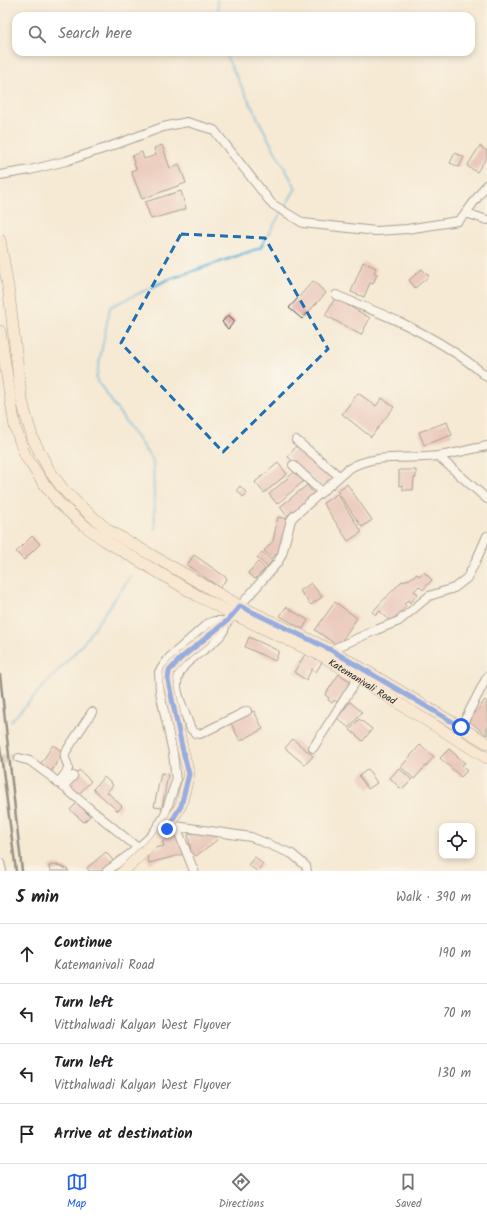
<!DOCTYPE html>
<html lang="en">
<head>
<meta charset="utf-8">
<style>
  body { margin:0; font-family:Kalam,sans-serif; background:#f2f2f2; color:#202124 }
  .controls { position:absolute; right:12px; bottom:12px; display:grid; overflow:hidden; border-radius:8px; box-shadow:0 2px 6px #0003 }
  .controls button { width:36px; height:36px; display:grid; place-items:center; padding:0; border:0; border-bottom:1px solid #e0e0e0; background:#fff; color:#202124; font:20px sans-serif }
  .stop { position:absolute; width:12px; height:12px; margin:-9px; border:3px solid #2563eb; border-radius:50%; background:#fff }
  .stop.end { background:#2563eb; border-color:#fff; box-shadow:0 1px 4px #0008 }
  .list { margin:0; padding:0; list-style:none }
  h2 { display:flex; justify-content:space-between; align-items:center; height:52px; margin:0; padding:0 16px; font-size:17px }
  h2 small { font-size:13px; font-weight:400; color:#757577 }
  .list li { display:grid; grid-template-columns:26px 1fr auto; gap:12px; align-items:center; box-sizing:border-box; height:60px; padding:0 16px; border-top:1px solid #e0e0e0 }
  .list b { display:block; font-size:15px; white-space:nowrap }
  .list p { margin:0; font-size:13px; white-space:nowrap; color:#757577 }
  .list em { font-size:13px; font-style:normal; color:#757577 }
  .icon { flex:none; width:22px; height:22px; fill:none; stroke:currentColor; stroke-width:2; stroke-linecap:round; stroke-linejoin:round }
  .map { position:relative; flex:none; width:487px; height:871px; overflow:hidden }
  .search { position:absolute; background:#fff; box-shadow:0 2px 6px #0003; left:12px; right:12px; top:12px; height:44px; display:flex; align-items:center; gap:10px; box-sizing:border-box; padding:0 14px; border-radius:12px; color:#757577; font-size:15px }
  .sheet { height:292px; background:#fff }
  nav { display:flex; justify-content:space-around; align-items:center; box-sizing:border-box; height:56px; border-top:1px solid #e0e0e0; background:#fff; font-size:11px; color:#757577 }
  nav a { display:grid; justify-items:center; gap:2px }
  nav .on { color:#2563eb }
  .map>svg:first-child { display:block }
</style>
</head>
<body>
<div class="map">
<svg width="487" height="871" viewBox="0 0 487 871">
  <rect width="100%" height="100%" fill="#fdfcf7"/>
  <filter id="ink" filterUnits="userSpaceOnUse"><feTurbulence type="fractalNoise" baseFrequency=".025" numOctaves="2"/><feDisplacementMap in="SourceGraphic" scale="8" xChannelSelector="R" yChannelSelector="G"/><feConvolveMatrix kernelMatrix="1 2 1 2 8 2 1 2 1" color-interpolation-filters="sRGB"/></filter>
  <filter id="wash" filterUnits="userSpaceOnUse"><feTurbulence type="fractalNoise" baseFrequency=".012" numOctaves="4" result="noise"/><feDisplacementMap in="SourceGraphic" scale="16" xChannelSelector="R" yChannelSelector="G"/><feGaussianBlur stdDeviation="0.9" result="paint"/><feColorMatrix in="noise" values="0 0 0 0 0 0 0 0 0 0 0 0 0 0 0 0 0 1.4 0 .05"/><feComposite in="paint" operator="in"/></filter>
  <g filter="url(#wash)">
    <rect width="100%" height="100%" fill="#f5ead4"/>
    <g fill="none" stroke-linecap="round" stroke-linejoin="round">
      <path stroke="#56acd3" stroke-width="2.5" d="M217,0L219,16
        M155,529L153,461L96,379L110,307L167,280L260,248L296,188L271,144L224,52
        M11,721L82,645L131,576"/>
    </g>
    <g id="blocks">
      <path fill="#dda3a0" d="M162,145L170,168L179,164L186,183L142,199L131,171L136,169L132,156L142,152L144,159L156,155L154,148Z
        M480,146L487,151V157L477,172L467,166Z
        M455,153L464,157L459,167L450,163Z
        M181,191L186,209L151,219L145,202Z
        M363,262L376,268L374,273L377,274L373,284L370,283L364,297L351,292Z
        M422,269L429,276L415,288L409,280Z
        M313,281L326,293L302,319L289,308Z
        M335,298L370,318L361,335L325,315Z
        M228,315L235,321L228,329L222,322Z
        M358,393L376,406L382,398L394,407L371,437L342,414Z
        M447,422L452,435L424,445L419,432Z
        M297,445L334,475L323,487L288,457Z
        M278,463L287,474L264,493L255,482Z
        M297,470L305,480L277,504L269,494Z
        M399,470H416V478H414L413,490H403V485L399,486Z
        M347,484L372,520L362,527L337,491Z
        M307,485L314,494L287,516L280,507Z
        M240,486L247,493L243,497L237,490Z
        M337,494L362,532L348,541L323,503Z
        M278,517L288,519L282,548L272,558L264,551L273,541Z
        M32,536L40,544L24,560L16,552Z
        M262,552L272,561L267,567L257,558Z
        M194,555L227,578L220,588L187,565Z
        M258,562L265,569L255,579L248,573Z
        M424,572L432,580L423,590L419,586L414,591L418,594L410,603L408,600L404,604L406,606L391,622L380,611L376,615L372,612L402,581L404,582L407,579L408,580L417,574L419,576Z
        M311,583L322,597L311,605L300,591Z
        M335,602L357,618L338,646L315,630Z
        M286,607L308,620L303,629L280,616Z
        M249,637L279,651L275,661L245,647Z
        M306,653L322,662L316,672L312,669L306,680L294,672Z
        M339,674L351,682L347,688L349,689L343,697L341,696L337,702L334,700L332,703L328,700L329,698L325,695Z
        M485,700L487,702V735L469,721Z
        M350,702L362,712L349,728L337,718Z
        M254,711L263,729L240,741L231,723Z
        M359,719L372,729L363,741L350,730Z
        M293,739L313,756L305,765L285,748Z
        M53,745L63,752L51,772L40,765Z
        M420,745L434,757L414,779L401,767Z
        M449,749L465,763L462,765L467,771L461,777L440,758Z
        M399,768L412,780L402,790L390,778Z
        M368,769L377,783L368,789L359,776Z
        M79,770L91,781L78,795L66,785Z
        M161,773L168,774L162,808L154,807Z
        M104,777L113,785L107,792L122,806L118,811L93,789Z
        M77,803L90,816L84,822L70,810Z
        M198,832L215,834L217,840L196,856L191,852L188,834Z
        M178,834L184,854L149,863L146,850L164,846L162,839Z
        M106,852L115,863L105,871H89L87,868Z
        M255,857L263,864L257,871L248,865Z
        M57,865L67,869L69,871H50L49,866Z"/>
    </g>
  </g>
  <g filter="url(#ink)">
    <use href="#blocks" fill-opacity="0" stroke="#494844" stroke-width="1"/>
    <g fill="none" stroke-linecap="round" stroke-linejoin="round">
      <path stroke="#cdc4b2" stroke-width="8" stroke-dasharray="8 4" stroke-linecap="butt" d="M0,759L19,758"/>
      <defs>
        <path id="street" d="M0,175L30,170L66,161L106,148L163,127L187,122L214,130L272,204L303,223L376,231L407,229L458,221L466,213L487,184
          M466,213L487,220
          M336,295C358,305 382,313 404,324C433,338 463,356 487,377
          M296,440L339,476
          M438,456L487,499
          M293,465L322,492
          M240,606L278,562L282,554L291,520L293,517L347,470C374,452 408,460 438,456C454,454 471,449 487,446
          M331,650L376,630L399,621L429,596L454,588L467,578L475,563L487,536
          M459,731L487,677
          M313,748L358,678
          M19,758L30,761L49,775L138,848
          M58,783C61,779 66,774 68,769C69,763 63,759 65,753L92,712
          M63,787L73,776
          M167,819L176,826L251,837L292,854L306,866L307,871
          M176,826L194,871
          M0,863L2,871
          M107,871L138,848L151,836L164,817L176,781L173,753L160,692L159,672L169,658L207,624L214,621H227C226,624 225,629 223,632C210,652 176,659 177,686C177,695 187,719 191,729L195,733L200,734L247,711"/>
        <g id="secondary">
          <path d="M0,240L9,293L21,396L26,416L33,439L49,470L63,489L78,504L108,530L240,606L331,650L487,743"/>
          <path id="s1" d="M0,331L15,427L25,455L42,481L59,503L81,523L104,540L198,596L233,614L324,657L487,758"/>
          <path d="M208,636L227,621L237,609"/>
        </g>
      </defs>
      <use href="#street" stroke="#494844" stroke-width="10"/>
      <use href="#secondary" stroke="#494844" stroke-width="12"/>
      <use href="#street" stroke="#fff" stroke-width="8"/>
      <use href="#secondary" stroke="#fbe5cf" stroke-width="11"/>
      <path stroke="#2b2b2b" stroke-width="2.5" d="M0,675L22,871
        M0,747L16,871"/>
      <defs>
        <path id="secondary-bridge" d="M124,871L167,829L181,805L189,774L182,747L168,680L169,671L181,658L208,636"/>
      </defs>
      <use href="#secondary-bridge" stroke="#494844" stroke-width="12" stroke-linecap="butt"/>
      <use href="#secondary-bridge" stroke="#fbe5cf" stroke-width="11"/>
    </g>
  </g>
  <g fill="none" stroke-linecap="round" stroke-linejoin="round" filter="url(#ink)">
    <path stroke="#2563eb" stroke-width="5" d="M167,829L181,806L189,774L182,747L168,680L169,671L181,658L227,621L240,606L331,650L461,727"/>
  </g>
  <path d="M0 0H487V871H0ZM181,234L265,238L328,349L223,452L121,343Z" fill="#f5ead4" fill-opacity=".55" fill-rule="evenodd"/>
  <path fill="none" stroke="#1f6fb2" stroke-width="3" stroke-dasharray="8 5" stroke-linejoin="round" d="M181,234L265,238L328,349L223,452L121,343Z"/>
  <g text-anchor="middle" stroke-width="3.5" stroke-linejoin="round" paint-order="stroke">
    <g font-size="10" fill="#2b2b2b" stroke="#fdfcf7">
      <text dy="4" stroke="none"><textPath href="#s1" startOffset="539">Katemanivali Road</textPath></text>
    </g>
  </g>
</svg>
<div class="controls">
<button><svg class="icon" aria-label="locate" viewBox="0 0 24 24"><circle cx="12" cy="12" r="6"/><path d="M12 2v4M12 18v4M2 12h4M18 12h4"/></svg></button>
</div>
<div class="stop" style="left:461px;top:727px"></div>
<div class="stop end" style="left:167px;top:829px"></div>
<div class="search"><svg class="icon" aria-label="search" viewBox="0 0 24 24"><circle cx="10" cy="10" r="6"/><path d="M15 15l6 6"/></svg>Search here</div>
</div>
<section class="sheet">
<h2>5 min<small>Walk · 390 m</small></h2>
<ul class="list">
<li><svg class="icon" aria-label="ahead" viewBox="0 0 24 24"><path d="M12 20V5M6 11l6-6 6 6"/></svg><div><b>Continue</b><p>Katemanivali Road</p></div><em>190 m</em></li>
<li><svg class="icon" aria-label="left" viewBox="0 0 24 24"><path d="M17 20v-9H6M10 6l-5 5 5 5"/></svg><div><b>Turn left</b><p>Vitthalwadi Kalyan West Flyover</p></div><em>70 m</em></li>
<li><svg class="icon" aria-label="left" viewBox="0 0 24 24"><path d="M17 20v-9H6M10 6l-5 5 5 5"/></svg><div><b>Turn left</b><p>Vitthalwadi Kalyan West Flyover</p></div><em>130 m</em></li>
<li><svg class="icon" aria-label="arrive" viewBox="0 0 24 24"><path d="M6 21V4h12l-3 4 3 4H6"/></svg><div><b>Arrive at destination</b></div></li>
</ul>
</section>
<nav>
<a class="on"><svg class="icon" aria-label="map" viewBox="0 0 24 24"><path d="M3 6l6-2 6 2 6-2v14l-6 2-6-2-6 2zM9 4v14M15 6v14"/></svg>Map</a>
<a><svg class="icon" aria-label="directions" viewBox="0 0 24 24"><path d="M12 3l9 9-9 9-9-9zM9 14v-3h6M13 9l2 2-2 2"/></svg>Directions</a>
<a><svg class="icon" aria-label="saved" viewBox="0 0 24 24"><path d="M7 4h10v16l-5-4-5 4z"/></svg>Saved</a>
</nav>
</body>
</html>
